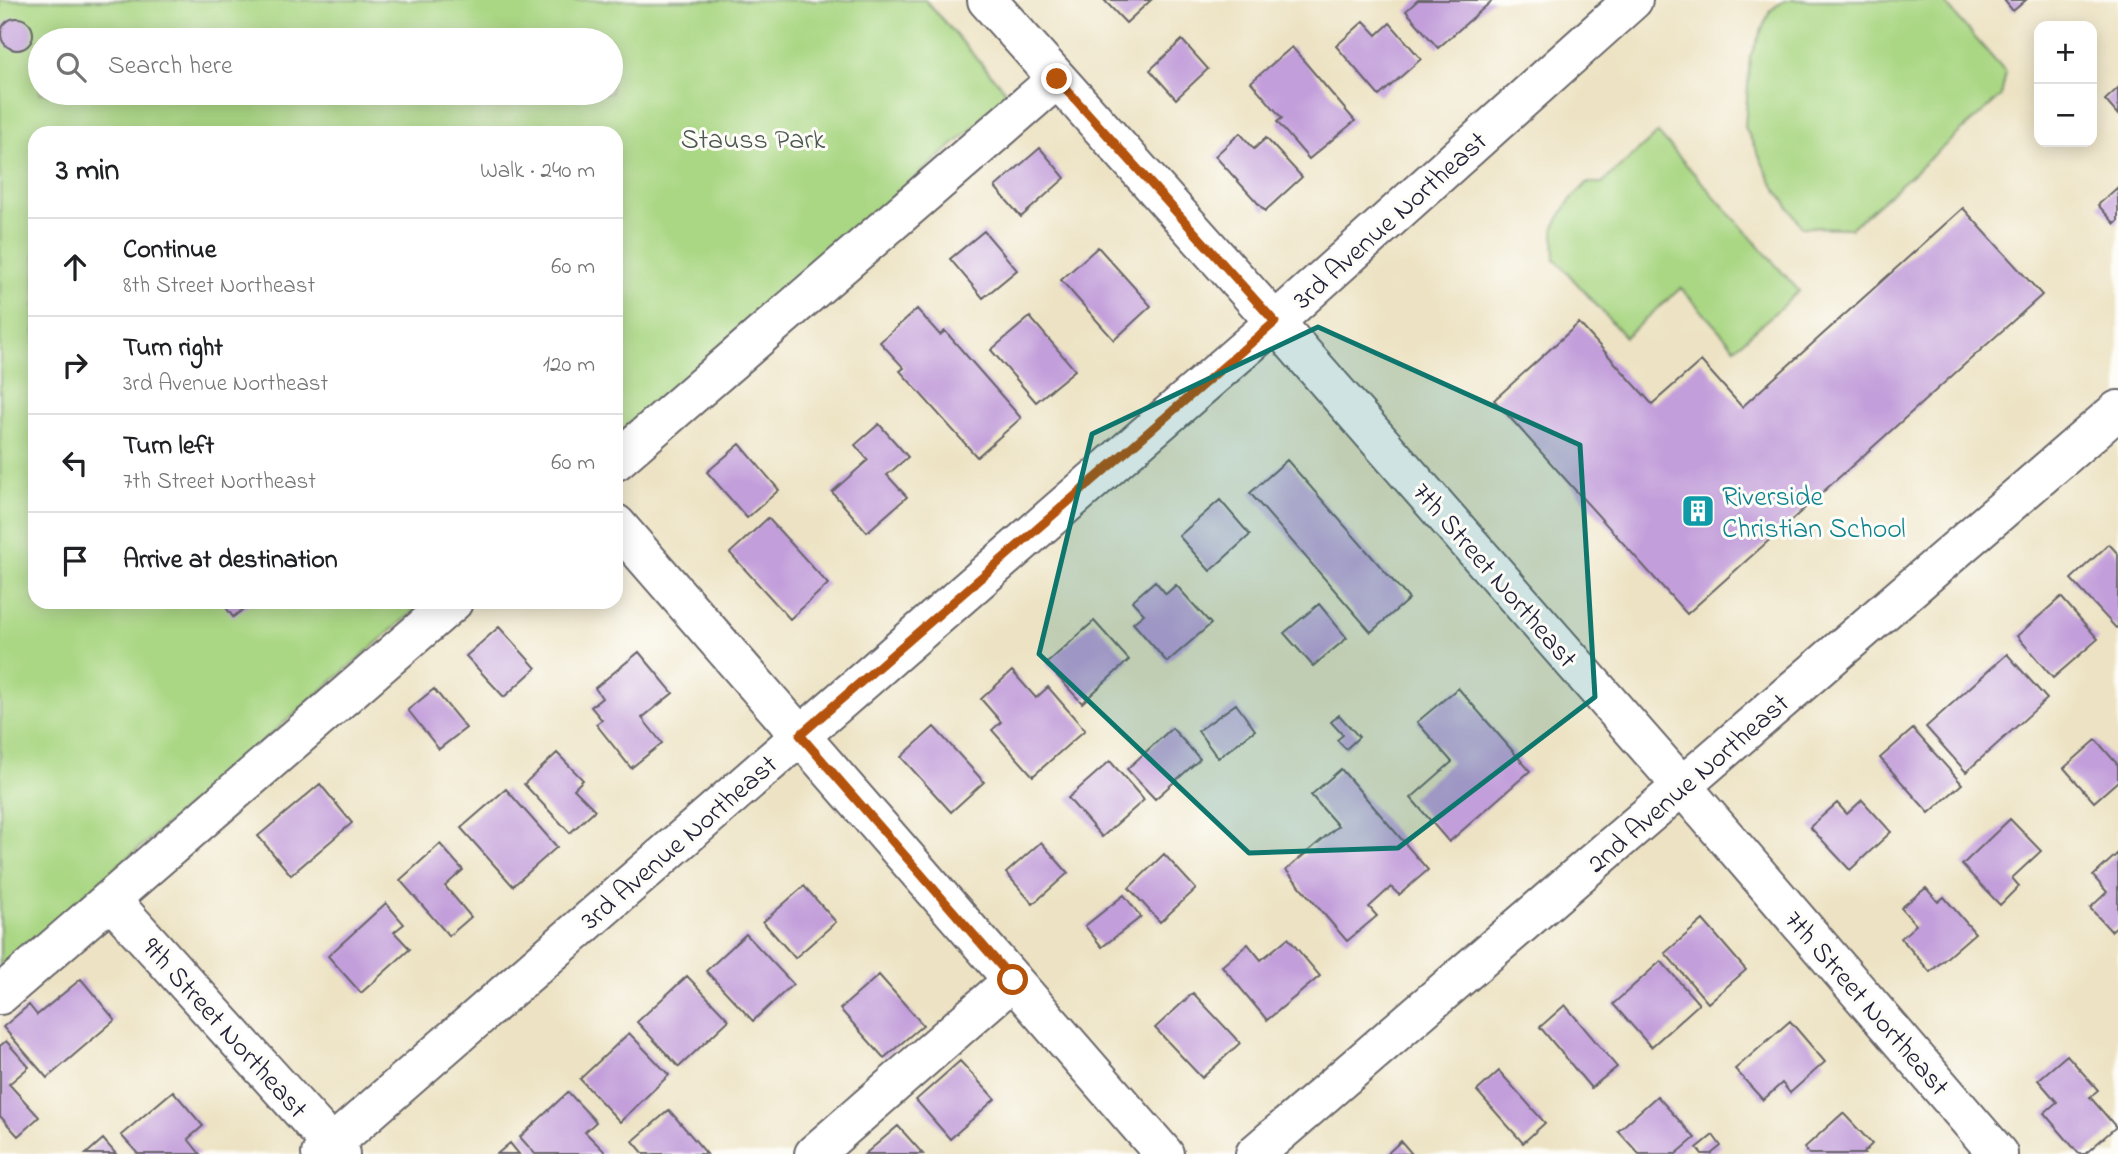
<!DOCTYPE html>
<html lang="en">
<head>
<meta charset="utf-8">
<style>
  body { margin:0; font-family:"Indie Flower",sans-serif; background:#f2f2f2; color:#202124 }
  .controls { position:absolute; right:21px; top:21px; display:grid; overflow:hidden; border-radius:14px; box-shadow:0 4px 18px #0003 }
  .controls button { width:63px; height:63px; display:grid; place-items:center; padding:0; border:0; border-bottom:2px solid #e0e0e0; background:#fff; color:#202124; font:35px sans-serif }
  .stop { position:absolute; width:21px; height:21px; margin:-16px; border:5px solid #b45309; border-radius:50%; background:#fff }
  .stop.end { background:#b45309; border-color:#fff; box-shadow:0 2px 7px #0008 }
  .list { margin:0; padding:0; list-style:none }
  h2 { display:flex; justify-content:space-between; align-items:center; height:91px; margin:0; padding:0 28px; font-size:30px }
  h2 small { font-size:23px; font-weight:400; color:#757577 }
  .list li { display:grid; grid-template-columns:46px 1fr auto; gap:21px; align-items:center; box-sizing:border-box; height:98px; padding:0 28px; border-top:2px solid #e0e0e0 }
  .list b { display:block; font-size:26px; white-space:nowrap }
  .list p { margin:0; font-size:23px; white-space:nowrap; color:#757577 }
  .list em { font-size:23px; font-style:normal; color:#757577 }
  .icon { flex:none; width:38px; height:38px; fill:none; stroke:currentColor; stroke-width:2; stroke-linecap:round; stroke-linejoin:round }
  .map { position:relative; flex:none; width:2118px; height:1154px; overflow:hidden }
  .search { position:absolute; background:#fff; box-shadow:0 4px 18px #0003; left:28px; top:28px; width:595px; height:77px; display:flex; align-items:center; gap:18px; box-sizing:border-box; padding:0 24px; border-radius:38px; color:#757577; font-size:26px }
  .panel { position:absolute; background:#fff; box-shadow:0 4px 18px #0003; left:28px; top:126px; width:595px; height:483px; border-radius:21px }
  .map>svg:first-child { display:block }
</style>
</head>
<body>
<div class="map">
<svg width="2118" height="1154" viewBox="0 0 2118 1154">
  <rect width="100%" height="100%" fill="#fdfcf7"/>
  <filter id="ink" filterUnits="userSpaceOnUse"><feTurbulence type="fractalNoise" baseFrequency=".0143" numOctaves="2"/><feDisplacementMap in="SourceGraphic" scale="14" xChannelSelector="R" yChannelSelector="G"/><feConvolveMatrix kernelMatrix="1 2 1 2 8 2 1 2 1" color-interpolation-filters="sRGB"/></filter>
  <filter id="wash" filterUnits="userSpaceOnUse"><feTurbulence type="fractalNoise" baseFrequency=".00686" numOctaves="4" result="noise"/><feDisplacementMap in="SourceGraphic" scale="28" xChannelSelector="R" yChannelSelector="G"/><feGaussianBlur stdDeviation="1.57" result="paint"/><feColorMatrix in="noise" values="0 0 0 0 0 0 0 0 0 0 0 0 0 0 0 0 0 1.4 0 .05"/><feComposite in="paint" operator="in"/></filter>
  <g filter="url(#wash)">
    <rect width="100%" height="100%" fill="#ede3c4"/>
    <path fill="#aad784" stroke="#667c60" stroke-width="2" fill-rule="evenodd" d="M0,0H925L1010,96L616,436V133H35V602H424L0,968ZM40,40H611V93H40Z
      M1784,0H1942L2006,73L2001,96L1851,228L1802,227L1771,181L1745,127L1750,57L1770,11Z
      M1658,133L1799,291L1735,348L1681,288L1625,337L1555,259L1554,227L1568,203L1587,183H1602Z"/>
    <g id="blocks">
      <path fill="#c29eda" d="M1104,0H1151L1126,23Z
        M1418,0H1493L1438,48L1406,11Z
        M2004,0H2026L2013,11Z
        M1 34a16 16 0 1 1 32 0a16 16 0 1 1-32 0Z
        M1364,21L1377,35L1390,23L1421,59L1379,96L1336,46Z
        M1182,40L1208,69L1176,99L1150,70Z
        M1292,47L1355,121L1309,159L1277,122L1282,118L1251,82Z
        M2118,88V115L2105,100Z
        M1240,133L1254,149L1266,138L1302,177L1265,211L1215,156Z
        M1040,148L1065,178L1021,217L995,187Z
        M2118,187V221L2115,224L2098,205Z
        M1963,208L2042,295L1687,614L1494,400L1579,323L1652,404L1701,361L1742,407Z
        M984,231L1017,270L983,298L950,259Z
        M1098,247L1151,306L1114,340L1061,280Z
        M917,309L940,335L945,331L1021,418L977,457L900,371L904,368L880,342Z
        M1030,317L1075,370L1036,402L991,350Z
        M879,424L908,457L887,475L907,497L867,532L832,492L868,460L855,445Z
        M740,444L779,490L747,518L707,472Z
        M1287,460L1409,599L1371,632L1250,493Z
        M1220,500L1250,535L1210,571L1179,536Z
        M768,518L828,584L790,619L730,553Z
        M2109,544L2118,554V627L2116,628L2071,579Z
        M1155,581L1166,594L1176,585L1211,624L1167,662L1133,623L1144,614L1132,601Z
        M2061,597L2098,639L2053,678L2017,636Z
        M222,602H253L233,617Z
        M1319,604L1347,638L1313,666L1284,633Z
        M1094,621L1129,660L1082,703L1046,664Z
        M499,627L536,668L504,697L466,656Z
        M639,652L673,693L642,718L662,743L631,768L596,724L602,720L591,707L602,698L595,688Z
        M2007,654L2047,699L1966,772L1926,727Z
        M1012,671L1036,698L1048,687L1085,730L1033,776L992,730L1001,722L981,699Z
        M1458,688L1530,771L1449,842L1411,798L1452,762L1417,722Z
        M434,689L466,728L439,749L408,710Z
        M1236,704L1255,730L1218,758L1198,731Z
        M1339,715L1359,737L1346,749L1337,740L1343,735L1331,722Z
        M934,727L984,782L951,812L901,757Z
        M1172,728L1200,759L1155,799L1127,769Z
        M1913,729L1962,784L1929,813L1880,758Z
        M2096,740L2118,765V781L2094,802L2064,768Z
        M557,753L583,780L574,789L595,810L570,833L524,784Z
        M1110,761L1144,800L1102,837L1068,798Z
        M1341,769L1428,870L1399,895L1391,887L1369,907L1377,916L1347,941L1286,870L1338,826L1311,795Z
        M320,784L352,823L291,875L258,836Z
        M506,789L557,847L513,886L461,828Z
        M1862,800L1891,832L1850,870L1810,827L1837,803L1847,814Z
        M2010,819L2041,851L2012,878L2019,886L2000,905L1962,865Z
        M1041,842L1068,873L1033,904L1006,873Z
        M440,844L463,870L445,886L471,917L449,936L400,880Z
        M2118,853V925L2111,931L2090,908L2107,892L2093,876Z
        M1164,854L1196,889L1160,922L1129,888Z
        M804,886L836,922L795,958L763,922Z
        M1926,888L1938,902L1944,897L1975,933L1930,972L1901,938L1916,925L1901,908Z
        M1124,895L1141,917L1102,947L1085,926Z
        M386,903L404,924L394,932L410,949L361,993L328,956Z
        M1703,920L1746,970L1708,1003L1665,953Z
        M746,934L793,984L753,1021L706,971Z
        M1288,938L1320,976L1267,1020L1222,966L1248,944L1261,960Z
        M1661,961L1699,1004L1651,1047L1613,1004Z
        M879,975L923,1025L884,1058L840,1009Z
        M687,976L729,1020L679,1067L637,1022Z
        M81,979L115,1020L47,1078L3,1027L29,1005L37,1015Z
        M1193,993L1240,1043L1202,1078L1155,1028Z
        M1565,1005L1617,1067L1591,1088L1540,1027Z
        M1790,1021L1825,1062L1790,1093L1782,1083L1763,1100L1735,1069Z
        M629,1033L669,1075L620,1122L580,1079Z
        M6,1041L29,1067L9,1084L39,1117L18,1136L0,1116V1046Z
        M2067,1055L2098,1090L2090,1097L2116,1127L2085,1154H2079L2044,1113L2057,1102L2038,1080Z
        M960,1061L995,1099L950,1139L916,1100Z
        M1499,1071L1545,1123L1523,1143L1477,1091Z
        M173,1091L203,1126L188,1139L200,1154H138L121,1135Z
        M568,1092L596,1122L585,1132L605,1152L603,1154H535L520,1137Z
        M1657,1096L1695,1138L1676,1154H1639L1618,1131Z
        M669,1110L707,1154H644L633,1141Z
        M1843,1113L1872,1144L1863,1153L1864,1154H1809L1804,1148Z
        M898,1126L923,1154H865Z
        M1713,1135L1721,1146L1711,1154H1702L1697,1148Z
        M103,1139L116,1154H86Z
        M1401,1141L1412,1154H1387Z
        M510,1143L519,1154H497Z"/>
    </g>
  </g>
  <g filter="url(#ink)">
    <use href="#blocks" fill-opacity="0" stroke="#69666b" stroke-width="2"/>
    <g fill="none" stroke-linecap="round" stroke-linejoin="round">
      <defs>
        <path id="minor" d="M987,0L1275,322L1682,786L1998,1154
          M616,461L1057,79
          M616,524L1164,1154
          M111,900L340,1154
          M0,995L453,602
          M321,1154L1275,322L1633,0
          M814,1154L1013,980
          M1255,1154L2118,410"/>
      </defs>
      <use href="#minor" stroke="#69666b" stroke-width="42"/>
      <use href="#minor" stroke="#fff" stroke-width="38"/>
    </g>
  </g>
  <g fill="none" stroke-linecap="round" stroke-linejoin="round" filter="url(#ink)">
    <path stroke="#b45309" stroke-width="9" d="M1013,980L800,735L1275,322L1057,79"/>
  </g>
  <path fill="#0f766e" fill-opacity="0.2" stroke="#0f766e" stroke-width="5" stroke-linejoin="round" d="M1318,327L1580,445L1595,697L1398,848L1249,853L1039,654L1092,434Z"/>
  <defs>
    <symbol id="building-square" viewBox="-11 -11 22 22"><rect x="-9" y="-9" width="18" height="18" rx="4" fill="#0f9aa8" stroke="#fdfcf7"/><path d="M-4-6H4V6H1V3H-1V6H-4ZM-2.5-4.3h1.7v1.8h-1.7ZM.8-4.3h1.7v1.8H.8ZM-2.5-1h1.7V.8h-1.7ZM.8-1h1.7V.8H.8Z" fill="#fff"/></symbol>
  </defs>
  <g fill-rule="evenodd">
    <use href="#building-square" x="1679" y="492" width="38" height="38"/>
  </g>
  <g text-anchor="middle" stroke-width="6" stroke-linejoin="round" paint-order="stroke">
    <g font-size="28" fill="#4b5851" stroke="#fdfcf7">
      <text x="753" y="148">Stauss Park</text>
    </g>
    <g font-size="28" fill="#22223b" stroke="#fdfcf7">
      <text transform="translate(1389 219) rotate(-42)" y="10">3rd Avenue Northeast</text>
      <text transform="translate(1496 574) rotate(49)" y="10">7th Street Northeast</text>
      <text transform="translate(1687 782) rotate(-41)" y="10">2nd Avenue Northeast</text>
      <text transform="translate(678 841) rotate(-41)" y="10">3rd Avenue Northeast</text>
      <text transform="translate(1868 1002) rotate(49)" y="10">7th Street Northeast</text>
      <text transform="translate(226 1027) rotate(48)" y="10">9th Street Northeast</text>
    </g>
    <g font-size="28" fill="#0d838f" stroke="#fdfcf7" text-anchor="start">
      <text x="1722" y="505">Riverside<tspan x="1722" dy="32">Christian School</tspan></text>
    </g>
  </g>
</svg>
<div class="controls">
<button>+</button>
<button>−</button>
</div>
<div class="stop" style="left:1013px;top:980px"></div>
<div class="stop end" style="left:1057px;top:79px"></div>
<div class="search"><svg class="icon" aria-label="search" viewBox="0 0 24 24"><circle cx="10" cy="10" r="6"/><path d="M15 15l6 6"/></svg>Search here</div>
<section class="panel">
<h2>3 min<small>Walk · 240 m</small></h2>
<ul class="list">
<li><svg class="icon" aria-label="ahead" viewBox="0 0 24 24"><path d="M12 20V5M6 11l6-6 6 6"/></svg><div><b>Continue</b><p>8th Street Northeast</p></div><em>60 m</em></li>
<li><svg class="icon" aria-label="right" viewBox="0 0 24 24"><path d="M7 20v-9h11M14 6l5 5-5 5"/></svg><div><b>Turn right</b><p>3rd Avenue Northeast</p></div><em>120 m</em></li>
<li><svg class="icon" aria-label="left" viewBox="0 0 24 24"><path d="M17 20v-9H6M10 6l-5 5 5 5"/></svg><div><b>Turn left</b><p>7th Street Northeast</p></div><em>60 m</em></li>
<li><svg class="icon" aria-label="arrive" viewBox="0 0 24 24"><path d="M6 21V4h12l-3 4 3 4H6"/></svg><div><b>Arrive at destination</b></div></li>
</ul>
</section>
</div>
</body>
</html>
